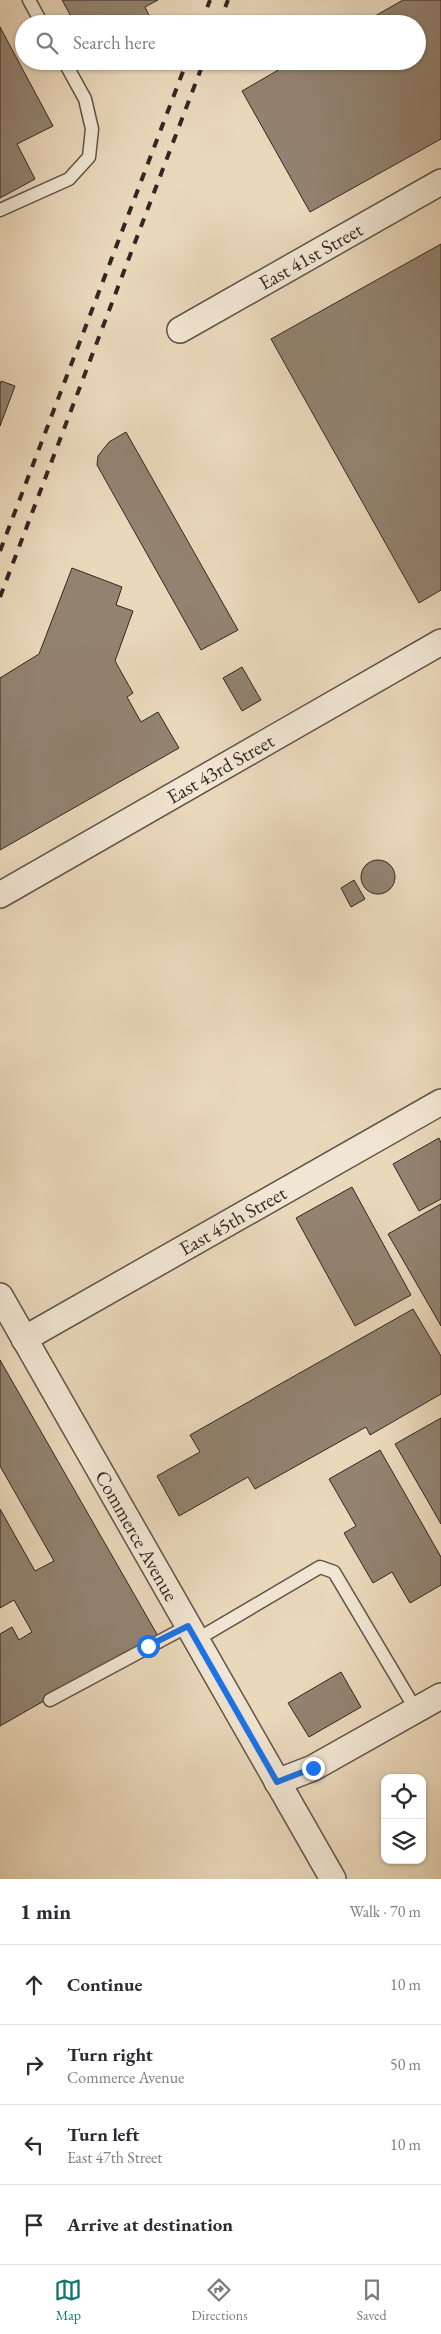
<!DOCTYPE html>
<html lang="en">
<head>
<meta charset="utf-8">
<style>
  body { margin:0; font-family:"EB Garamond",serif; background:#f2f2f3; color:#2b2b33 }
  .controls { position:absolute; right:15px; bottom:15px; display:grid; overflow:hidden; border-radius:10px; box-shadow:0 1px 4px #0004 }
  .controls button { width:45px; height:45px; display:grid; place-items:center; padding:0; border:0; border-bottom:1px solid #e1e1e2; background:#fff; color:#2b2b33; font:25px sans-serif }
  .stop { position:absolute; width:15px; height:15px; margin:-11px; border:4px solid #1a73e8; border-radius:50%; background:#fff }
  .stop.end { background:#1a73e8; border-color:#fff; box-shadow:0 1px 5px #0008 }
  .list { margin:0; padding:0; list-style:none }
  h2 { display:flex; justify-content:space-between; align-items:center; height:65px; margin:0; padding:0 20px; font-size:21px }
  h2 small { font-size:16px; font-weight:400; color:#7c7c81 }
  .list li { display:grid; grid-template-columns:32px 1fr auto; gap:15px; align-items:center; box-sizing:border-box; height:80px; padding:0 20px; border-top:1px solid #e1e1e2 }
  .list b { display:block; font-size:19px; white-space:nowrap }
  .list p { margin:0; font-size:16px; white-space:nowrap; color:#7c7c81 }
  .list em { font-size:16px; font-style:normal; color:#7c7c81 }
  .icon { flex:none; width:28px; height:28px; fill:none; stroke:currentColor; stroke-width:2; stroke-linecap:round; stroke-linejoin:round }
  .map { position:relative; flex:none; width:441px; height:1879px; overflow:hidden }
  .search { position:absolute; background:#fff; box-shadow:0 1px 4px #0004; left:15px; right:15px; top:15px; height:55px; display:flex; align-items:center; gap:12px; box-sizing:border-box; padding:0 18px; border-radius:28px; color:#7c7c81; font-size:19px }
  .sheet { height:385px; background:#fff }
  nav { display:flex; justify-content:space-around; align-items:center; box-sizing:border-box; height:70px; border-top:1px solid #e1e1e2; background:#fff; font-size:14px; color:#7c7c81 }
  nav a { display:grid; justify-items:center; gap:2px }
  nav .on { color:#0f766e }
  .map>svg:first-child { display:block }
</style>
</head>
<body>
<div class="map">
<svg width="441" height="1879" viewBox="0 0 441 1879">
  <rect width="100%" height="100%" fill="#ead8bb"/>
  <filter id="stains"><feTurbulence type="fractalNoise" baseFrequency=".004" numOctaves="4"/><feColorMatrix values="0 0 0 0 .2 0 0 0 0 .09 0 0 0 0 .02 0 0 0 .5 -.17"/></filter>
  <radialGradient id="worn" r=".72"><stop offset=".6" stop-color="#630" stop-opacity="0"/><stop offset="1" stop-color="#630" stop-opacity=".3"/></radialGradient>
  <path fill="#928371" stroke="#322721" d="M62,0H158L145,7L153,24H75Z
    M403,0H441V139L310,212L242,91L294,61H417V24H361Z
    M0,27L53,126L17,144L35,179L0,198Z
    M441,244V590L419,603L271,339Z
    M1,381L15,386L0,426V385Z
    M126,432L238,630L201,650L97,465L98,456L109,442Z
    M72,568L122,587L116,605L133,611L115,661L133,693L127,697L141,722L158,712L179,748L0,850V678L39,654Z
    M242,667L261,700L242,711L223,678Z
    M361 877a17 17 0 1 1 34 0a17 17 0 1 1-34 0Z
    M354,880L365,899L351,907L341,888Z
    M439,1138L441,1143V1199L419,1211L393,1164Z
    M352,1187L411,1295L355,1326L296,1218Z
    M441,1204V1326L388,1234Z
    M413,1309L441,1356V1394L370,1435L366,1427L255,1489L248,1477L179,1516L157,1476L200,1452L190,1435Z
    M0,1360L158,1636L0,1726V1634L12,1627L19,1640L32,1632L14,1600L0,1608V1509L35,1571L54,1561L0,1466Z
    M441,1418V1524L395,1444Z
    M380,1450L441,1557V1585L410,1603L392,1572L373,1583L344,1533L356,1526L329,1479Z
    M341,1672L361,1707L309,1737L288,1703Z"/>
  <g fill="none" stroke-linecap="round" stroke-linejoin="round">
    <defs>
      <path id="service" d="M29,0L42,24
        M0,210L69,179L89,157L92,129L85,99L64,61
        M196,1640L320,1567L334,1572L416,1710
        M50,1700L188,1626"/>
      <g id="minor">
        <path id="s1" d="M180,330L441,182"/>
        <path id="s2" d="M0,895L441,642"/>
        <path id="s3" d="M0,1296L333,1879"/>
        <path id="s4" d="M24,1339L441,1102"/>
        <path d="M277,1782L313,1768L441,1696"/>
      </g>
    </defs>
    <use href="#service" stroke="#605348" stroke-width="15"/>
    <use href="#minor" stroke="#605348" stroke-width="28"/>
    <use href="#service" stroke="#f1e6d3" stroke-width="12"/>
    <use href="#minor" stroke="#f1e6d3" stroke-width="25"/>
    <path stroke="#322721" stroke-width="4" stroke-dasharray="9 9" stroke-linecap="butt" d="M201,24L210,0
      M219,24L228,0
      M0,551L187,61
      M0,597L204,61"/>
  </g>
  <g fill="none" stroke-linecap="round" stroke-linejoin="round">
    <path stroke="#1a73e8" stroke-width="6" d="M148,1646L188,1626L277,1782L313,1768"/>
  </g>
  <g text-anchor="middle" stroke-width="4.5" stroke-linejoin="round" paint-order="stroke">
    <g font-size="20" fill="#322721" stroke="#f1e6d3">
      <text dy="7" stroke="none"><textPath href="#s1" startOffset="150">East 41st Street</textPath></text>
      <text dy="7" stroke="none"><textPath href="#s2" startOffset="254">East 43rd Street</textPath></text>
      <text dy="7" stroke="none"><textPath href="#s4" startOffset="240">East 45th Street</textPath></text>
      <text dy="7" stroke="none"><textPath href="#s3" startOffset="276">Commerce Avenue</textPath></text>
    </g>
  </g>
  <rect width="100%" height="100%" filter="url(#stains)"/>
  <rect width="100%" height="100%" fill="url(#worn)"/>
</svg>
<div class="controls">
<button><svg class="icon" aria-label="locate" viewBox="0 0 24 24"><circle cx="12" cy="12" r="6"/><path d="M12 2v4M12 18v4M2 12h4M18 12h4"/></svg></button>
<button><svg class="icon" aria-label="layers" viewBox="0 0 24 24"><path d="M12 4l9 5-9 5-9-5zM3 14l9 5 9-5"/></svg></button>
</div>
<div class="stop" style="left:148px;top:1646px"></div>
<div class="stop end" style="left:313px;top:1768px"></div>
<div class="search"><svg class="icon" aria-label="search" viewBox="0 0 24 24"><circle cx="10" cy="10" r="6"/><path d="M15 15l6 6"/></svg>Search here</div>
</div>
<section class="sheet">
<h2>1 min<small>Walk · 70 m</small></h2>
<ul class="list">
<li><svg class="icon" aria-label="ahead" viewBox="0 0 24 24"><path d="M12 20V5M6 11l6-6 6 6"/></svg><div><b>Continue</b></div><em>10 m</em></li>
<li><svg class="icon" aria-label="right" viewBox="0 0 24 24"><path d="M7 20v-9h11M14 6l5 5-5 5"/></svg><div><b>Turn right</b><p>Commerce Avenue</p></div><em>50 m</em></li>
<li><svg class="icon" aria-label="left" viewBox="0 0 24 24"><path d="M17 20v-9H6M10 6l-5 5 5 5"/></svg><div><b>Turn left</b><p>East 47th Street</p></div><em>10 m</em></li>
<li><svg class="icon" aria-label="arrive" viewBox="0 0 24 24"><path d="M6 21V4h12l-3 4 3 4H6"/></svg><div><b>Arrive at destination</b></div></li>
</ul>
</section>
<nav>
<a class="on"><svg class="icon" aria-label="map" viewBox="0 0 24 24"><path d="M3 6l6-2 6 2 6-2v14l-6 2-6-2-6 2zM9 4v14M15 6v14"/></svg>Map</a>
<a><svg class="icon" aria-label="directions" viewBox="0 0 24 24"><path d="M12 3l9 9-9 9-9-9zM9 14v-3h6M13 9l2 2-2 2"/></svg>Directions</a>
<a><svg class="icon" aria-label="saved" viewBox="0 0 24 24"><path d="M7 4h10v16l-5-4-5 4z"/></svg>Saved</a>
</nav>
</body>
</html>
